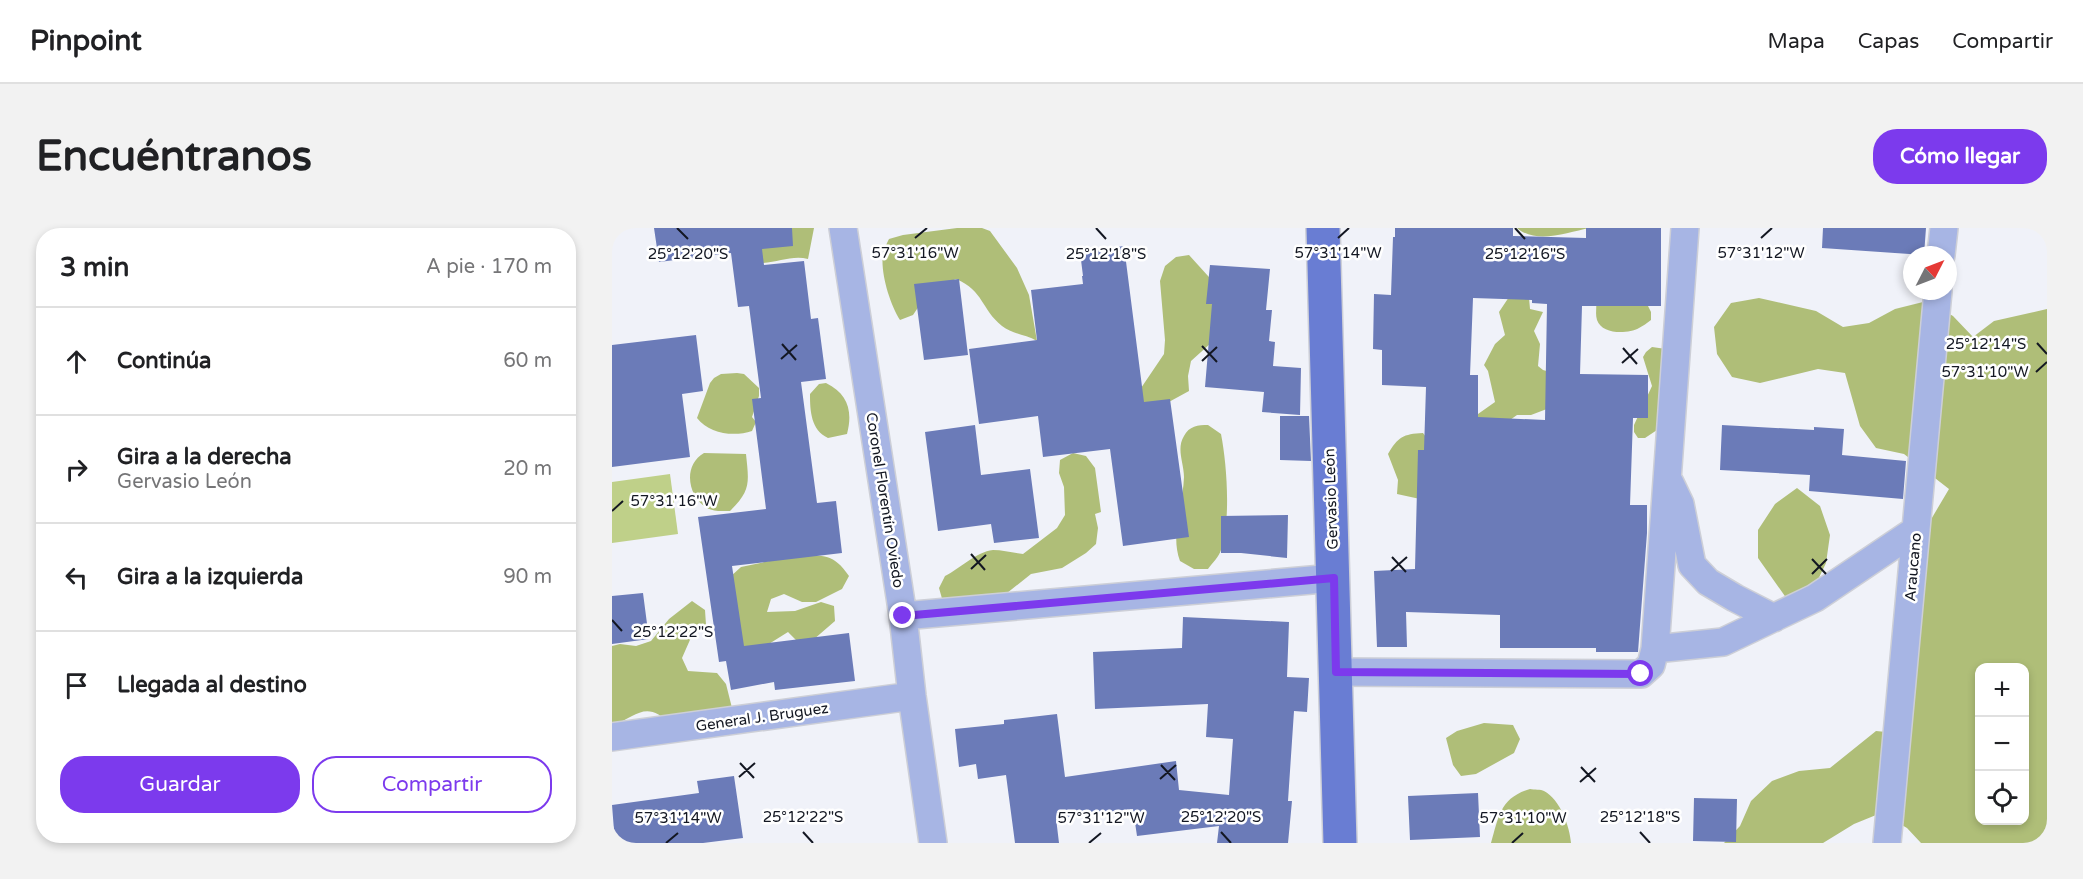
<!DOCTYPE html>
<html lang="es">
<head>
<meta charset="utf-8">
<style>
  body { margin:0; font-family:"Varela Round",sans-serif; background:#f2f2f2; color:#202124 }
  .controls { position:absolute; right:18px; bottom:18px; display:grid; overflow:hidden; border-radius:12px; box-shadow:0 3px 9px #0003 }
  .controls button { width:54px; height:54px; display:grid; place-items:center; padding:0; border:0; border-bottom:2px solid #e0e0e0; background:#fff; color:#202124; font:30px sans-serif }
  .compass { position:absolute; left:1291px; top:18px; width:54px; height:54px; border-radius:50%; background:#fff; box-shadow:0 3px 9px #0003; rotate:48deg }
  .stop { position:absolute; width:18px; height:18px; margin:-14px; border:4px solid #7c3aed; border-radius:50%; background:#fff }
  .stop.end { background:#7c3aed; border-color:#fff; box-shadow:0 2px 6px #0008 }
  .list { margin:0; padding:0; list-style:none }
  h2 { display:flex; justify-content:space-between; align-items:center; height:78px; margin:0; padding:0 24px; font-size:26px }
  h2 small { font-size:20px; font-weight:400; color:#757577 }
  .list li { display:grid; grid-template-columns:39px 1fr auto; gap:18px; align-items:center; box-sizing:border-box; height:108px; padding:0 24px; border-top:2px solid #e0e0e0 }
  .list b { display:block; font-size:22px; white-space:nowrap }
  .list p { margin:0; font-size:20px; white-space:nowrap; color:#757577 }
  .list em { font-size:20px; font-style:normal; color:#757577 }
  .actions { display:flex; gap:12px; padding:18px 24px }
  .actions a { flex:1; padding:14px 0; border:2px solid #7c3aed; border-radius:24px; text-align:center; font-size:21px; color:#7c3aed }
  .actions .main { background:#7c3aed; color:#fff }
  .icon { flex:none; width:33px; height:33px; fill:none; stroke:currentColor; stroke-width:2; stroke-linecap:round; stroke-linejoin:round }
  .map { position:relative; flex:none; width:1435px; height:615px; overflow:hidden; border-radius:24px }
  header { display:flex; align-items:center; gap:36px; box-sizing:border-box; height:84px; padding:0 30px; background:#fff; border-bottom:2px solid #e0e0e0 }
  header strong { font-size:28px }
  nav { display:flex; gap:33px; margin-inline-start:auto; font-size:21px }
  .intro { display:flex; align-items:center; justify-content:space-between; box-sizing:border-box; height:144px; padding:0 36px }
  h1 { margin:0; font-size:42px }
  .button { padding:15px 27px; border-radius:24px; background:#7c3aed; color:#fff; font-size:21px; font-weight:700 }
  main { display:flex; gap:36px; padding:0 36px }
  aside { flex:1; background:#fff; border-radius:24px; box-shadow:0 3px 9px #0003 }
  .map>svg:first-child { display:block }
</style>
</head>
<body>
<header>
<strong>Pinpoint</strong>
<nav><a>Mapa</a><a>Capas</a><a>Compartir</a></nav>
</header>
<div class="intro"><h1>Encuéntranos</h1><a class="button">Cómo llegar</a></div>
<main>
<aside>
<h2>3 min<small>A pie · 170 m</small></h2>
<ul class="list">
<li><svg class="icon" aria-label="ahead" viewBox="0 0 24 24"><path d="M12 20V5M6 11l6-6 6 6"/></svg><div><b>Continúa</b></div><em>60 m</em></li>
<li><svg class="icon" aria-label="right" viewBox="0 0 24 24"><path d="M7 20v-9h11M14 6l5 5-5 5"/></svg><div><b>Gira a la derecha</b><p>Gervasio León</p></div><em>20 m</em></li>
<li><svg class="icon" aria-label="left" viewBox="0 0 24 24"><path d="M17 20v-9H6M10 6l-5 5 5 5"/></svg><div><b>Gira a la izquierda</b></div><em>90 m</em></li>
<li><svg class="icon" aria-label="arrive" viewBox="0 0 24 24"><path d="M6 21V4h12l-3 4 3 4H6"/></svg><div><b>Llegada al destino</b></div></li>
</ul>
<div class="actions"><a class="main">Guardar</a><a>Compartir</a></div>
</aside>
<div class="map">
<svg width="1435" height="615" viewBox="0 0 1435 615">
  <rect width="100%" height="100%" fill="#f0f2f9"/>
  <path fill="#bfd089" d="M58,246L66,306L0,315V254Z"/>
  <path fill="#afbe78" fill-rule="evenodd" d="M151,0H202L196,31C181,27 167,34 151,35L144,9Z
    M345,0H370L378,3L405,40L417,67L425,113C413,106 400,106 390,98C369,81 372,63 344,51L331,56L309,75L301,87L288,92C278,76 268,45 271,25C272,21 275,15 277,11L291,7Z
    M905,0H978C955,4 925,17 905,0Z
    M577,27L606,59L599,115L579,133L576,148L577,163L555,175L527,177V163L552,126L553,112L548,53L553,38L564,29Z
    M916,59L918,81L931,84L922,103L928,116L926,138L931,142L938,144L940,179L919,187H905L888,199L837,188L866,186L883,174L876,143L872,137L883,116L893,107L887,84L899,66Z
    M1147,70L1204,83L1231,99L1257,95L1283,81L1315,73L1341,88L1361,109L1382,93L1435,81V615H1309L1295,600L1269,585L1242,596L1211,615H1112L1128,598L1139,573L1160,553L1187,543L1218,540L1264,503L1295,506V332L1337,261L1292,226L1264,220L1248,198L1233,145L1206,141L1148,155L1120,149L1105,126L1102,99L1119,75ZM1368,440H1412V592H1368Z
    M984,73L1035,76L1039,84V92C1035,95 1031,98 1027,100C1016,106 990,107 985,92C983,86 985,80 984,73Z
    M1040,119L1054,121L1051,198L1033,210H1026L1022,204V197L1040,158L1031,129L1034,124Z
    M125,145L132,146L147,160V168L140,189L144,194L140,203C122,209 97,206 85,190L98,155L102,150L109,146Z
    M214,155C236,166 241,183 235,206L216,210C199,202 198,183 198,166L207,156Z
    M596,197L609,206C615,237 619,292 609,322C607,329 600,335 596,341H582L568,333C558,306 571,278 572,249C572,235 564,221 572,208C577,198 586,197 596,197Z
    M811,205L819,216L808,271L785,266L786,252L776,226C786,209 791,206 811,205Z
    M92,225L134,226C137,255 139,262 118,283C110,283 102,284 95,280C75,268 71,237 92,225Z
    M461,225L474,228L483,240L489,284L483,286L486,300L484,316L474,325L450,340L419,346L385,373L331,374L327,360L333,348C349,340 364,324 381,322C391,322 402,325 411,326L445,300L453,287L452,259L447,245L448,232Z
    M1185,260L1208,278L1218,307L1214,335L1202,360L1182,381L1146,330V302L1163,276Z
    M186,327C213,328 221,325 237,348L230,361L204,374H190L172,366L159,371L155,384L183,383L209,374L222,378L223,393L201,412L186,414L176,404L152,419H124L118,349L129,339Z
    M80,373L93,382L94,397L81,405L70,430L76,443L105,445L114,456L121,484L60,498C35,471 26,487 0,498V418L8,416L24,418L39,413L57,391Z
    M872,495L901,497L908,511L902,525L864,546L849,548L841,537L834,510L845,503Z
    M918,561C922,562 929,561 932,563C948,571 958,599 959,615H879C887,588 888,570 918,561Z"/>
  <path fill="#6b7bb8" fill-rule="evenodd" d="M42,0H180L181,18L150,21L152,37L192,33L199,91L206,90L214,151L189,154L205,275L224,273L230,325L120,338L132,418L237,405L243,453L163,462L162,454L119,462L114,433L107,434L86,289L154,281L140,171L149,170L137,78L126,79L119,25L47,34Z
    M783,0H901V8L974,10V0H1049V78H970L968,146L1036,147V190H1021L1018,277H1035V305L1026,424H984V420H888V387L794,384L795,419H765L762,343L803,341L806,222H812L814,159L770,157V122L761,121L762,66L779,67L781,9H783ZM861,70L920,72V75L935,76L933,192L866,189V147H858Z
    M1211,0H1314L1312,27L1210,20Z
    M512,18L532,174L558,171L577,309L511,318L498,221L431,229L426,188L367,196L357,121L425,112L419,62L471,56L470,48H471L468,24Z
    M598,37L658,41L654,82H660L657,113L663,114L661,138L689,140L688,187L650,184L652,164L593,159L600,76H594Z
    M347,51L356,127L312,132L302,56Z
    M84,107L91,163L70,166L78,229L0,239V117Z
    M668,188H697L699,233L668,232Z
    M363,197L369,247L418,241L427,310L382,315L379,296L326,303L313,204Z
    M1110,197L1202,202V199L1232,201L1230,227L1294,233L1291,271L1197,263L1198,247L1108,242Z
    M676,287L675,330L629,325H609V288Z
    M31,365L37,411L0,416V368Z
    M571,389L677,394L675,449L697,450L695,484L682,483L676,573H680L676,615H605L607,598L525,608L521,581L444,590L447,615H403L394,547L366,551L364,536L347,539L343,501L392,496V492L445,486L453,549L564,533L567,562L617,567L621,511L594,509L596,476L483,481L481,424L570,420Z
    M122,548L131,610L91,615H3L0,577L87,565L85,553Z
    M866,565L868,609L798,612L796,568Z
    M1082,570L1125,571L1124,614L1081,613Z"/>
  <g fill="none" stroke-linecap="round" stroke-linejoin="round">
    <defs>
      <path id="minor" d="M231,0L291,388L300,468L321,615
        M1329,27L1332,0
        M1058,255L1068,276L1080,337L1096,354L1123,370L1162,390
        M291,388L722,350
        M1043,421L1073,0
        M724,444L1029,446L1039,437L1043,421L1111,414L1203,370L1304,302
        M0,509L300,468
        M1275,615L1326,63"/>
      <path id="primary" d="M711,0L728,615"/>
    </defs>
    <use href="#minor" stroke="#cdcfd7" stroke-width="30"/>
    <use href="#primary" stroke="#cdcfd7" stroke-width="36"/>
    <use href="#minor" stroke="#a7b5e4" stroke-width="27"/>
    <use href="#primary" stroke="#697dd3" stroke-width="33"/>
  </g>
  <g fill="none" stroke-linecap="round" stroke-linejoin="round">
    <path stroke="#7c3aed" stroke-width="8" d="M291,388L722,350L724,444L1029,446"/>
  </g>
  <path fill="none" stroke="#131722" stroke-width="2" d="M65,0L76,11M484,0L494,11M903,0L913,11M303,10L315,0M726,10L737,0M1149,10L1160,0M1425,115L1435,126M170,116L184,132M590,118L605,134M1011,120L1025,136M169,131L185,117M590,133L605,119M1010,135L1026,121M1424,144L1435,134M0,283L11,273M359,326L373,342M780,329L794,344M1200,331L1214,346M359,341L374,327M779,343L795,329M1200,346L1215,331M0,392L10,403M128,535L142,550M549,537L563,552M969,539L983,554M127,549L143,535M548,551L564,537M968,554L984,540M191,604L201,615M609,604L619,615M1028,604L1038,615M54,615L66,605M477,615L489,605M900,615L911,605"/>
  <g text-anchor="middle" stroke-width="5" stroke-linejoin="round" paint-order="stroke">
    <g font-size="15" fill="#131722" stroke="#fff">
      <text transform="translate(719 271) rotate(-92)" y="5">Gervasio León</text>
      <text transform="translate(273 272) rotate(81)" y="5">Coronel Florentín Oviedo</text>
      <text transform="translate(1301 339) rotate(-85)" y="5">Araucano</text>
      <text transform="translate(150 489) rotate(-8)" y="5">General J. Bruguez</text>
    </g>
  </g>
  <g font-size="15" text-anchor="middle" fill="#131722" stroke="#fff" stroke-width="5" stroke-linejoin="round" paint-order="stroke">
    <text x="303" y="30">57°31'16"W</text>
    <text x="726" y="30">57°31'14"W</text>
    <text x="1149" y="30">57°31'12"W</text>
    <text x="76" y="31">25°12'20"S</text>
    <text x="494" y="31">25°12'18"S</text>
    <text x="913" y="31">25°12'16"S</text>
    <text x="1374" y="121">25°12'14"S</text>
    <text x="1373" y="149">57°31'10"W</text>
    <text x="62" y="278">57°31'16"W</text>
    <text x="61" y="409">25°12'22"S</text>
    <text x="191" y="594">25°12'22"S</text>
    <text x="609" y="594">25°12'20"S</text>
    <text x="1028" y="594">25°12'18"S</text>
    <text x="66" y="595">57°31'14"W</text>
    <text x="489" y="595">57°31'12"W</text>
    <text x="911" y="595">57°31'10"W</text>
  </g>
</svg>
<div class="controls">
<button>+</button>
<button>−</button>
<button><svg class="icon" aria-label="locate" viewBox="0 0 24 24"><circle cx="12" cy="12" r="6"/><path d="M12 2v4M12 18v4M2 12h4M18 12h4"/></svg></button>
</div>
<svg class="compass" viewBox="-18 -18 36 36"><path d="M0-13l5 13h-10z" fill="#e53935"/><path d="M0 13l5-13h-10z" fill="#757577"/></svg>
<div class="stop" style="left:1029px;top:446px"></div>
<div class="stop end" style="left:291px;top:388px"></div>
</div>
</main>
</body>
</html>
